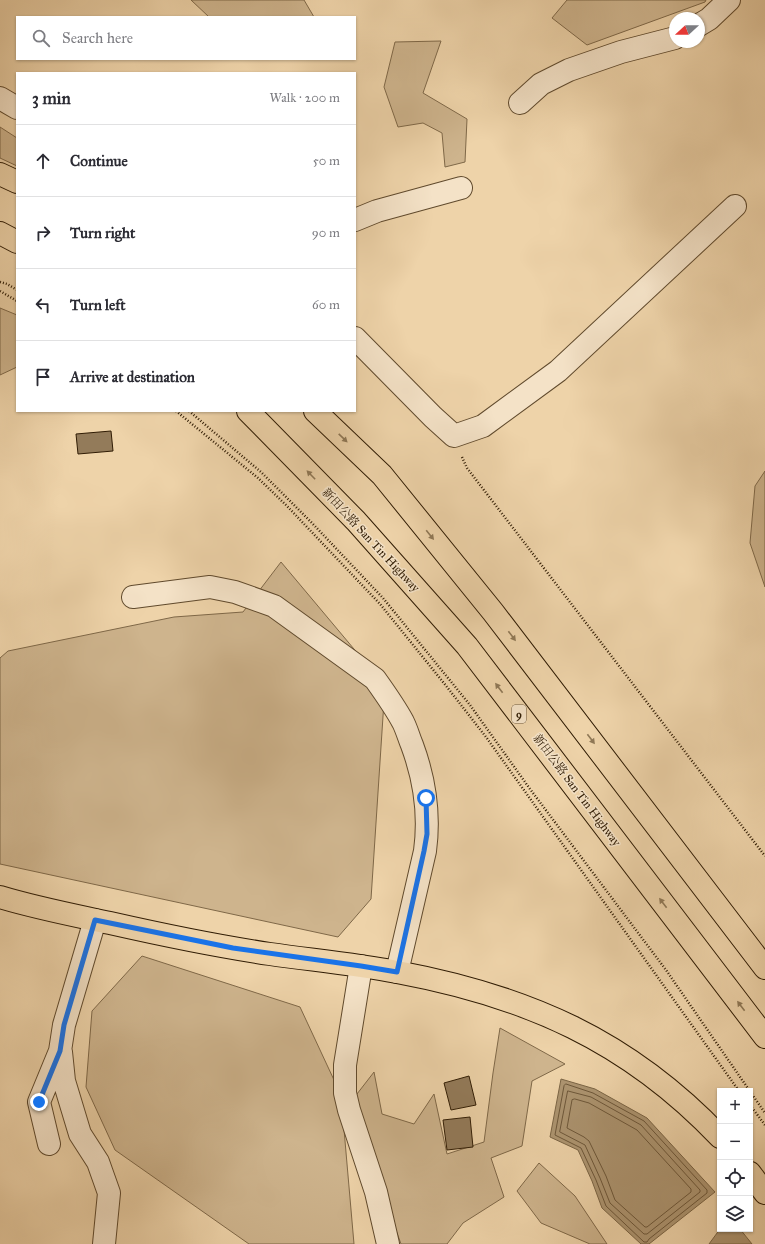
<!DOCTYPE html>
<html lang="en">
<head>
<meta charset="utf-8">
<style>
  body { margin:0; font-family:"IM FELL Great Primer","Noto Serif SC",serif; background:#f2f2f3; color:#2b2b33 }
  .controls { position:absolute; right:12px; bottom:12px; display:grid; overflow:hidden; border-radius:0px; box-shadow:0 1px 3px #0004 }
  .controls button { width:36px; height:36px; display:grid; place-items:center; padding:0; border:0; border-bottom:1px solid #e1e1e2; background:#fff; color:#2b2b33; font:20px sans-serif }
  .compass { position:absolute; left:669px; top:12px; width:36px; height:36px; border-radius:50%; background:#fff; box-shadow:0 1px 3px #0004; rotate:249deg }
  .stop { position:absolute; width:12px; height:12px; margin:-9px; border:3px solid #1a73e8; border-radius:50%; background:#fff }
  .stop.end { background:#1a73e8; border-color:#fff; box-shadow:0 1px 4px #0008 }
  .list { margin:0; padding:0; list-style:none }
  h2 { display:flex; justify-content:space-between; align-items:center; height:52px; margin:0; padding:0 16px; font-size:17px }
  h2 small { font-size:13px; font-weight:400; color:#7c7c81 }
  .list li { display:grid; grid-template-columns:26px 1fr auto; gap:12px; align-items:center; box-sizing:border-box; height:72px; padding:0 16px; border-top:1px solid #e1e1e2 }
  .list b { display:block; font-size:15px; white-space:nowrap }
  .list em { font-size:13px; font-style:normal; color:#7c7c81 }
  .icon { flex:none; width:22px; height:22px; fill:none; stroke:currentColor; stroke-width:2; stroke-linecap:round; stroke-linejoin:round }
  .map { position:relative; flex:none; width:765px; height:1244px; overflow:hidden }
  .search { position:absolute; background:#fff; box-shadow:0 1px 3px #0004; left:16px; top:16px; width:340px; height:44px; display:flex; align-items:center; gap:10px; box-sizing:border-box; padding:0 14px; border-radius:0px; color:#7c7c81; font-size:15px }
  .panel { position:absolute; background:#fff; box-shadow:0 1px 3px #0004; left:16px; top:72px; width:340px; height:340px; border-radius:0px }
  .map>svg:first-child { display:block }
</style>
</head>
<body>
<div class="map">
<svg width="765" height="1244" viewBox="0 0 765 1244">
  <rect width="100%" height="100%" fill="#eed3a9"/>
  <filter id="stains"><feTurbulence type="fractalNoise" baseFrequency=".005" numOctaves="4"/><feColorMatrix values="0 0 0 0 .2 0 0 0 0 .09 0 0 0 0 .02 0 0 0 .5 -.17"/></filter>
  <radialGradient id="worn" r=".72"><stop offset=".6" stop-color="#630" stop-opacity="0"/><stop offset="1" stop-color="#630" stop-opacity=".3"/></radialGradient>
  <path fill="#ceb48d" stroke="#7f6848" d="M191,0H304L314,17H209Z
    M567,0H706L705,2L587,45L552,18Z
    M441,41L423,93L467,119L465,162L445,167L442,133L423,123L398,127L384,87L395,42Z
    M0,127L17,138V166L0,158Z
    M0,308L17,315V367L0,375Z
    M765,471V587L750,543L755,486Z
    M281,562L385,686L371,899L338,937L0,864V658L8,651L174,617L243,612Z
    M142,956L300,1007L341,1095L354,1244H249L115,1150L86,1087L92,1011Z
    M500,1028L565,1064L532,1081L522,1146L491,1158L504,1197L463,1223L447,1244H401L350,1103L374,1072L382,1114L414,1124L434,1094L447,1154L484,1142L493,1073Z
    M539,1163L575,1196L607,1244H590L541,1223L517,1191Z"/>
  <path fill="#ad9571" stroke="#7b6545" d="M561,1079L595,1089L647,1118L715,1192L649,1244H641L602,1208L592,1181L578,1150L550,1137Z
    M720,1229H740L752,1244H709Z"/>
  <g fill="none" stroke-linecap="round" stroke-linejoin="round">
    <path stroke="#6e583a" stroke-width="1" d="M566,1084L593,1093L644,1121L707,1190V1193L649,1239L647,1242H644L606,1206L596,1180L581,1148L555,1135L564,1086Z
      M568,1091L591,1097L641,1125L700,1190V1192L647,1234H644L610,1203L600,1178L585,1145L560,1132Z
      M575,1099L589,1103L637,1130L691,1189V1192L647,1227H645L615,1200L606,1176L589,1141L584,1137L567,1128L572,1100Z"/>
  </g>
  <path fill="#937b5a" stroke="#301c04" d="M111,431L113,451L78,454L76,434Z
    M469,1076L476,1105L451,1110L444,1083Z
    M470,1117L473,1147L447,1150L443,1120Z"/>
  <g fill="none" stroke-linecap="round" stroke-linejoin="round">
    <defs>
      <path id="minor" d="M699,25L709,19L729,0
        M0,98L17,108
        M520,103L541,84L569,70L621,52L675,38
        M355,220L377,211L461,188
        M355,338L433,417L454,436L483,426L558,371L735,206
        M133,597L210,587L235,592L274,606L375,679C385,693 395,707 403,722C407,730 409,738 412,745C425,780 430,814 425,851L397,972
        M361,966L345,1065V1093L349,1110L376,1192L388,1244
        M61,1052L64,1081L80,1134L98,1162L109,1193L104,1244
        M49,1144L39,1102L60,1051L64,1025L95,920"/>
      <path id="major" d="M0,897C36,908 73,915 110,923C163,935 216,946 270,954C312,960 355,964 397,972C526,996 628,1040 720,1137
        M750,1173L765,1193"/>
      <path id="highway" d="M0,174L17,182
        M0,233L17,242
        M248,411L356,521L467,646L765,1037
        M315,411L382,475L493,612L765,968"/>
    </defs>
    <use href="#minor" stroke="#604a2d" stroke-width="24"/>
    <use href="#major" stroke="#301c04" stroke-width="24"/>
    <use href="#highway" stroke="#301c04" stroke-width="24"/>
    <path stroke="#301c04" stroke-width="2.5" stroke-dasharray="1 2" stroke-linecap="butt" d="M0,282L7,284L17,290
      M0,291L17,301
      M176,411L258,478L287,506L380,604L447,687L486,737L739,1091
      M189,411L261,472L312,523L383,598L470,705L530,789L666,970L765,1113
      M462,457L467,468L765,856
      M750,1105L765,1125"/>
    <use href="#minor" stroke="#f4e2c7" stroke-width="22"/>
    <use href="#major" stroke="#eed3a9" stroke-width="22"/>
    <use href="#highway" stroke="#eed3a9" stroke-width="22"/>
  </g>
  <defs><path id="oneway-solid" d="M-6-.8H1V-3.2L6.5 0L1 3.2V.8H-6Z"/></defs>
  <g fill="#8f7856">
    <use href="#oneway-solid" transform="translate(343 438) rotate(44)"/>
    <use href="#oneway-solid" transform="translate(311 475) rotate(-134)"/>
    <use href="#oneway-solid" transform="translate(430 535) rotate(51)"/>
    <use href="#oneway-solid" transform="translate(512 636) rotate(53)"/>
    <use href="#oneway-solid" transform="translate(499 688) rotate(-127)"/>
    <use href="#oneway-solid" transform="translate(591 739) rotate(53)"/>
    <use href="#oneway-solid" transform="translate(663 903) rotate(-127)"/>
    <use href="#oneway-solid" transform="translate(741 1006) rotate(-127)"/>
  </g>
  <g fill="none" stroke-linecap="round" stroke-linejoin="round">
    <path stroke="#1a73e8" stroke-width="5" d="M39,1102L60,1051L64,1025L95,920L233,948L361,966L397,972L424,851L427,834L426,798"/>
  </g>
  <g text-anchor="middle" stroke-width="3" stroke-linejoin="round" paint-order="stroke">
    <rect fill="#f4e2c7" stroke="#6b573e" stroke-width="1" x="512" y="705" width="14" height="18" rx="3"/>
    <g font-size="11" font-weight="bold" fill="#301c04">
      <text x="519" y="718">9</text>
    </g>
    <g font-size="12" fill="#301c04" stroke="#f4e2c7">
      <text transform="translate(371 540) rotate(47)" y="4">新田公路 San Tin Highway</text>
      <text transform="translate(577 790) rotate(53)" y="4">新田公路 San Tin Highway</text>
    </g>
  </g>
  <rect width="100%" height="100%" filter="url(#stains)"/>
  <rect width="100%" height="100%" fill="url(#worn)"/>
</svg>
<div class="controls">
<button>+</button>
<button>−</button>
<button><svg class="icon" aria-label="locate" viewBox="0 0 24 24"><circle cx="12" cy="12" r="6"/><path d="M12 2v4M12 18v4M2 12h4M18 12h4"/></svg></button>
<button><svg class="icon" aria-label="layers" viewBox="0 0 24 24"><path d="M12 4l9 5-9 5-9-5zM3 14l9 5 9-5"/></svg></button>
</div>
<svg class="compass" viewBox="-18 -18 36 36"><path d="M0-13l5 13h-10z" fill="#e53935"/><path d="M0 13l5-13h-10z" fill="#7c7c81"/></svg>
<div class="stop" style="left:426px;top:798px"></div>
<div class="stop end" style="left:39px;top:1102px"></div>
<div class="search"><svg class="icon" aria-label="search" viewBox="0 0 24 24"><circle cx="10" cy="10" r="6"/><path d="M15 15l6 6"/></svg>Search here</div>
<section class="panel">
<h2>3 min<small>Walk · 200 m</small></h2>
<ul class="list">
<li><svg class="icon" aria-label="ahead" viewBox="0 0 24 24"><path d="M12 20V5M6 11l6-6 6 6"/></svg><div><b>Continue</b></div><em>50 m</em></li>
<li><svg class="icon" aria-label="right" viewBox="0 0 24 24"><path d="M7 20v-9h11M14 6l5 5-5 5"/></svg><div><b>Turn right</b></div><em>90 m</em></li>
<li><svg class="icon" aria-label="left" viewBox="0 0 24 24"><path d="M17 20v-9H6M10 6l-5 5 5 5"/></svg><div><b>Turn left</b></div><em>60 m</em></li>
<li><svg class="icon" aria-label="arrive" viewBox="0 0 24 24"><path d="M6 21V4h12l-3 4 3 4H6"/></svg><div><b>Arrive at destination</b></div></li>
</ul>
</section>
</div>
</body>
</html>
